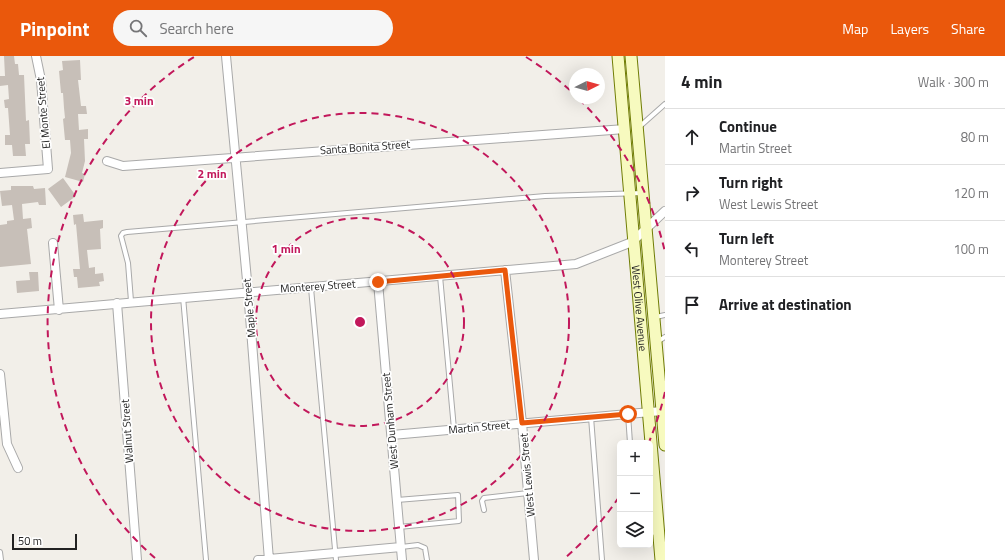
<!DOCTYPE html>
<html lang="en">
<head>
<meta charset="utf-8">
<style>
  body { margin:0; font-family:"Titillium Web",sans-serif; background:#f6f6f6; color:#202124 }
  .controls { position:absolute; right:12px; bottom:12px; display:grid; overflow:hidden; border-radius:6px; box-shadow:0 4px 16px #0002 }
  .controls button { width:36px; height:36px; display:grid; place-items:center; padding:0; border:0; border-bottom:1px solid #e0e0e0; background:#fff; color:#202124; font:20px sans-serif }
  .compass { position:absolute; left:569px; top:12px; width:36px; height:36px; border-radius:50%; background:#fff; box-shadow:0 4px 16px #0002; rotate:85deg }
  .scale { position:absolute; left:12px; bottom:10px; width:65px; box-sizing:border-box; padding-left:4px; border:2px solid #222; border-top:0; font-size:11px; line-height:14px; white-space:nowrap; color:#222; -webkit-text-stroke:3px #fff; paint-order:stroke }
  .stop { position:absolute; width:12px; height:12px; margin:-9px; border:3px solid #ea580c; border-radius:50%; background:#fff }
  .stop.end { background:#ea580c; border-color:#fff; box-shadow:0 1px 4px #0008 }
  .list { margin:0; padding:0; list-style:none }
  h2 { display:flex; justify-content:space-between; align-items:center; height:52px; margin:0; padding:0 16px; font-size:17px }
  h2 small { font-size:13px; font-weight:400; color:#757577 }
  .list li { display:grid; grid-template-columns:26px 1fr auto; gap:12px; align-items:center; box-sizing:border-box; height:56px; padding:0 16px; border-top:1px solid #e0e0e0 }
  .list b { display:block; font-size:15px; white-space:nowrap }
  .list p { margin:0; font-size:13px; white-space:nowrap; color:#757577 }
  .list em { font-size:13px; font-style:normal; color:#757577 }
  .icon { flex:none; width:22px; height:22px; fill:none; stroke:currentColor; stroke-width:2; stroke-linecap:round; stroke-linejoin:round }
  .map { position:relative; flex:none; width:665px; height:504px; overflow:hidden }
  header { display:flex; align-items:center; gap:24px; box-sizing:border-box; height:56px; padding:0 20px; background:#ea580c; color:#fff }
  header strong { font-size:19px }
  nav { display:flex; gap:22px; margin-inline-start:auto; font-size:14px }
  .search { width:280px; height:36px; background:#f6f6f6; display:flex; align-items:center; gap:10px; box-sizing:border-box; padding:0 14px; border-radius:22px; color:#757577; font-size:15px }
  main { display:flex }
  aside { flex:1; background:#fff }
  .map>svg:first-child { display:block }
</style>
</head>
<body>
<header>
<strong>Pinpoint</strong>
<div class="search"><svg class="icon" aria-label="search" viewBox="0 0 24 24"><circle cx="10" cy="10" r="6"/><path d="M15 15l6 6"/></svg>Search here</div>
<nav><a>Map</a><a>Layers</a><a>Share</a></nav>
</header>
<main>
<div class="map">
<svg width="665" height="504" viewBox="0 0 665 504">
  <rect width="100%" height="100%" fill="#f2efe9"/>
  <path fill="#c7bfb8" d="M4,0H14L15,8H18L19,19H24L26,65L29,64L30,88H25L26,100H13L12,89H5V79H10L8,52H5L4,44L9,43L8,29L0,30V20H5Z
    M80,4L81,24H78L81,50H86L87,58H78L79,74L88,73V83H84L85,105L82,117L85,118L83,126L65,121L71,97L70,84H65L63,63L65,62L64,52L63,37H61L59,15L63,14L62,5Z
    M63,122L76,140L61,151L48,133Z
    M11,130H33L34,133L45,132L46,149H39L38,146L22,148L23,163L31,162L32,172L27,173L31,208L0,211V169L7,168V165L14,164L12,149L2,150L0,135L11,134Z
    M83,158L84,166L103,164V172L100,173L101,193L87,194L89,212L95,211V218L103,217L104,225L99,226L100,230L78,232L77,221H74L73,213H80L76,168L74,169L73,159Z
    M29,216H38L39,235L17,237L16,225L30,224Z"/>
  <g fill="none" stroke-linecap="round" stroke-linejoin="round">
    <defs>
      <path id="service" d="M638,72L665,48
        M440,220L454,373
        M311,232L336,504
        M183,241L206,504
        M131,245L128,207L121,180L123,177L127,176L545,140L643,137
        M656,261L665,259
        M657,286L665,281
        M628,358L630,387
        M591,361L602,504
        M397,444L458,439L459,465L399,471
        M484,454L482,445L484,442L528,437
        M650,477L658,476
        M401,491L418,489L425,492L427,504
        M0,496L1,504"/>
      <path id="minor" d="M226,0L248,235L269,504
        M107,105L123,110L625,73
        M0,117L48,113L41,24L36,0
        M53,187L59,254
        M505,214L522,367L534,504
        M378,226L402,504
        M117,247L137,504
        M0,258L576,208L632,186L665,155
        M0,318L7,388L18,412
        M392,379L662,355
        M258,504L401,491"/>
      <g id="secondary">
        <path id="s1" d="M618,0L661,504"/>
        <path d="M631,0L665,389"/>
      </g>
    </defs>
    <use href="#service" stroke="#a9a9a9" stroke-width="6"/>
    <use href="#minor" stroke="#a9a9a9" stroke-width="10"/>
    <use href="#secondary" stroke="#707d05" stroke-width="13"/>
    <use href="#service" stroke="#fff" stroke-width="4"/>
    <use href="#minor" stroke="#fff" stroke-width="8"/>
    <use href="#secondary" stroke="#f7fabf" stroke-width="11"/>
  </g>
  <g fill="none" stroke-linecap="round" stroke-linejoin="round">
    <path stroke="#ea580c" stroke-width="5" d="M378,226L505,214L522,367L628,358"/>
  </g>
  <g fill="none" stroke="#c2185b" stroke-width="2" stroke-dasharray="7 5">
    <circle cx="360" cy="266" r="104"/>
    <circle cx="360" cy="266" r="209"/>
    <path d="M665 336A313 313 0 0 1 649 386M619 441A313 313 0 0 1 565 502M155 502A313 313 0 0 1 194 1M526 1A313 313 0 0 1 573 37M579 43A313 313 0 0 1 665 196"/>
  </g>
  <g text-anchor="middle" stroke-width="3.5" stroke-linejoin="round" paint-order="stroke">
    <g font-size="11" fill="#222" stroke="#fff">
      <text transform="translate(43 57) rotate(-95)" y="4">El Monte Street</text>
      <text transform="translate(365 91) rotate(-4)" y="4">Santa Bonita Street</text>
      <text transform="translate(318 230) rotate(-4)" y="4">Monterey Street</text>
      <text transform="translate(249 252) rotate(-95)" y="4">Maple Street</text>
      <text dy="4" stroke="none"><textPath href="#s1" startOffset="253">West Olive Avenue</textPath></text>
      <text transform="translate(390 365) rotate(-95)" y="4">West Dunham Street</text>
      <text transform="translate(479 371) rotate(-5)" y="4">Martin Street</text>
      <text transform="translate(127 375) rotate(-94)" y="4">Walnut Street</text>
      <text transform="translate(527 419) rotate(-95)" y="4">West Lewis Street</text>
    </g>
  </g>
  <circle cx="360" cy="266" r="6" fill="#c2185b" stroke="#fff" stroke-width="2"/>
  <g font-size="12" text-anchor="middle" font-weight="bold" fill="#c2185b" stroke="#fff" stroke-width="3.5" stroke-linejoin="round" paint-order="stroke">
    <text x="139" y="49">3 min</text>
    <text x="212" y="122">2 min</text>
    <text x="286" y="197">1 min</text>
  </g>
</svg>
<div class="controls">
<button>+</button>
<button>−</button>
<button><svg class="icon" aria-label="layers" viewBox="0 0 24 24"><path d="M12 4l9 5-9 5-9-5zM3 14l9 5 9-5"/></svg></button>
</div>
<svg class="compass" viewBox="-18 -18 36 36"><path d="M0-13l5 13h-10z" fill="#e53935"/><path d="M0 13l5-13h-10z" fill="#757577"/></svg>
<div class="scale">50 m</div>
<div class="stop" style="left:628px;top:358px"></div>
<div class="stop end" style="left:378px;top:226px"></div>
</div>
<aside>
<h2>4 min<small>Walk · 300 m</small></h2>
<ul class="list">
<li><svg class="icon" aria-label="ahead" viewBox="0 0 24 24"><path d="M12 20V5M6 11l6-6 6 6"/></svg><div><b>Continue</b><p>Martin Street</p></div><em>80 m</em></li>
<li><svg class="icon" aria-label="right" viewBox="0 0 24 24"><path d="M7 20v-9h11M14 6l5 5-5 5"/></svg><div><b>Turn right</b><p>West Lewis Street</p></div><em>120 m</em></li>
<li><svg class="icon" aria-label="left" viewBox="0 0 24 24"><path d="M17 20v-9H6M10 6l-5 5 5 5"/></svg><div><b>Turn left</b><p>Monterey Street</p></div><em>100 m</em></li>
<li><svg class="icon" aria-label="arrive" viewBox="0 0 24 24"><path d="M6 21V4h12l-3 4 3 4H6"/></svg><div><b>Arrive at destination</b></div></li>
</ul>
</aside>
</main>
</body>
</html>
